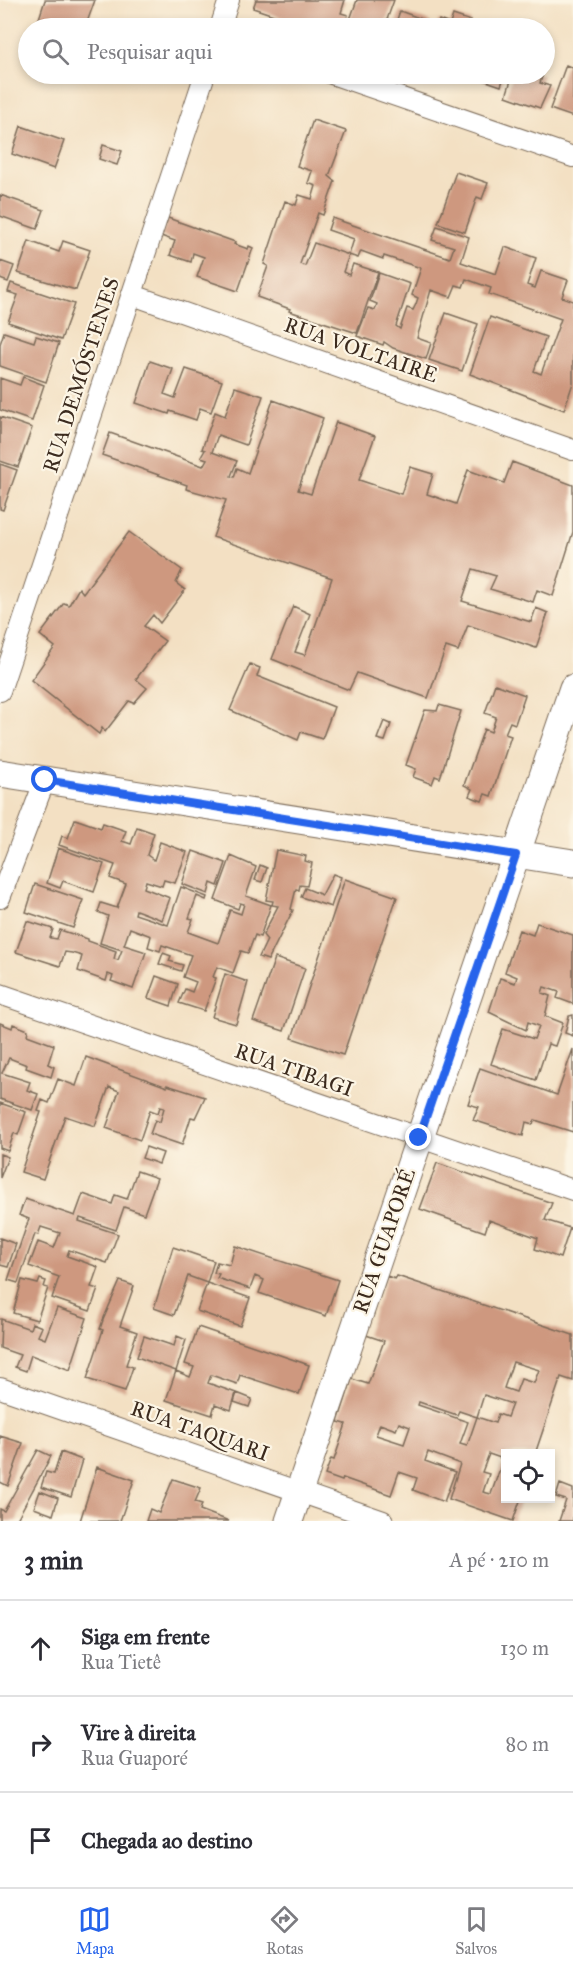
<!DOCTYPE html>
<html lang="pt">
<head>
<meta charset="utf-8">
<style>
  body { margin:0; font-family:"IM FELL Great Primer",serif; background:#f2f2f3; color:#2b2b33 }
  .controls { position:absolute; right:18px; bottom:18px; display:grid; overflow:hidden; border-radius:0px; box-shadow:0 3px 9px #0003 }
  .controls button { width:54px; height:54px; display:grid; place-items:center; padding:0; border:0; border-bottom:2px solid #e1e1e2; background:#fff; color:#2b2b33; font:30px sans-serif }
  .stop { position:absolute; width:18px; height:18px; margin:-14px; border:4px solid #2563eb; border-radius:50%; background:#fff }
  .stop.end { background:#2563eb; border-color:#fff; box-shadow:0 2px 6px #0008 }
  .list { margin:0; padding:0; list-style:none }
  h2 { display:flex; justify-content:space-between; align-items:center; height:78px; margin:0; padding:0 24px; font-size:26px }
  h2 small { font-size:20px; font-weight:400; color:#7c7c81 }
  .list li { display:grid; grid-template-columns:39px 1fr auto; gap:18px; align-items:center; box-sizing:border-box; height:96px; padding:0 24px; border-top:2px solid #e1e1e2 }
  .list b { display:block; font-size:22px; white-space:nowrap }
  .list p { margin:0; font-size:20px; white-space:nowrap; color:#7c7c81 }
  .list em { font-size:20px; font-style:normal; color:#7c7c81 }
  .icon { flex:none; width:33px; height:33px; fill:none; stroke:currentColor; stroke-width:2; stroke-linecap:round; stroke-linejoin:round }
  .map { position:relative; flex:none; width:573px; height:1521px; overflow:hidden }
  .search { position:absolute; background:#fff; box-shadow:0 3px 9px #0003; left:18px; right:18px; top:18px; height:66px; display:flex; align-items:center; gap:15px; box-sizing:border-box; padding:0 21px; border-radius:33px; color:#7c7c81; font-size:22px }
  .sheet { height:366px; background:#fff }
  nav { display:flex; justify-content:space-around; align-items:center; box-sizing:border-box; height:84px; border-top:2px solid #e1e1e2; background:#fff; font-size:16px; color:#7c7c81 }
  nav a { display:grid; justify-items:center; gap:3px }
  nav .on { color:#2563eb }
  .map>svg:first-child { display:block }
</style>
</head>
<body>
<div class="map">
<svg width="573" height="1521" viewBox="0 0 573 1521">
  <rect width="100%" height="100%" fill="#fcf5e5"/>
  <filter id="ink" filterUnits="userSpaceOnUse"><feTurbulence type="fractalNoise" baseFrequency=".0167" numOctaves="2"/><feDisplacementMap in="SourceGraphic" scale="12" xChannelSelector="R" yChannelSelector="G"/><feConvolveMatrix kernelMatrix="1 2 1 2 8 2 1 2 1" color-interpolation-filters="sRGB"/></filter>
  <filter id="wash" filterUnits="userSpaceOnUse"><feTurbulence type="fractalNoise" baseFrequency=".008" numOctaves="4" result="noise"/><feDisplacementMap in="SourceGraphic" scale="24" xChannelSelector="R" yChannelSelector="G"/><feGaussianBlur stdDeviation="1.35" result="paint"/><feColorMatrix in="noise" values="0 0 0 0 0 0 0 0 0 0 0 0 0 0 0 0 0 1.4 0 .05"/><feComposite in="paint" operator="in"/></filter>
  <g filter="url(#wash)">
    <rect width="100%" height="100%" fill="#f3e0c3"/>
    <g id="blocks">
      <path fill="#ce987f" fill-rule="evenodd" d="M45,0H95L85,28H36Z
        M256,0H345L341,13L348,15L344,28H305L306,26L253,8Z
        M357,0H394L384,28H347Z
        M400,11L430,22L428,28H394Z
        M453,15L471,21L468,28H436L439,20L450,24Z
        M566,65L573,68V117L550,109Z
        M466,74H505L501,86Z
        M513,74H543L540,83L550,86L540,108L506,96Z
        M313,120L346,131L329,176L335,181L323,215L318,213L300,264L305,266L314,243L349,255L343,272L349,275L353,264L378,272L357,333L289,311L290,309L257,297L268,266L264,264L285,201L296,205L299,195L312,199L316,186L308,183L312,171L297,166Z
        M21,126L64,141L54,169L12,154Z
        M103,145L122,151L117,165L99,159Z
        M456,172L488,183L482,199L477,197L465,232L438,223Z
        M0,195L44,210L37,229L0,216Z
        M168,218L235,242L234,244L248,249L249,246L253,248L238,291L197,277L204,257L193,253L191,262L170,255L175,241L161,236Z
        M332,218L450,258L454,247L432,240L437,226L469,237L461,262L496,274L505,247L536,258L527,285L535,288L541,271L568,280L562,297L573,301V383L564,410L470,374L490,317L546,337L534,371L541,374L561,319L489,294L491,288L466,279L463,287L456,285L451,297L431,290L417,338L431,343L426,359L393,348L384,342L383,345L357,336L368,308L375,310L377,304L370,301L379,273L410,284L396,326L400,329L407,308L413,310L416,304L418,298L412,295L421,268L384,256L383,259L361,251L358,258L349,255L354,239L328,230Z
        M29,241L59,252L63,241L90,250L76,290L18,273Z
        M0,261L14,266L8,282L0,279Z
        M11,283L74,304L61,340L8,322L18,295L8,292Z
        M446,313L478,324L462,371L429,360Z
        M4,332L34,342L36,336L59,343L46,382L0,366V344Z
        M150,361L173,369L164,394L175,398L186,369L222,381L211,412L200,408L196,420L170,411L169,414L136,403Z
        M23,377L44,385L32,421L0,410V378L20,385Z
        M235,387L263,396L246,445L218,435L212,452L237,461L231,476L234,477L237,468L248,473L273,400L323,418L298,490L311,494L336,422L375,436L359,480L401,494L410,467L433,474L427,494L456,504L468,470L504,483L512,462L573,485V532L553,596L537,590L533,602L490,589L496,576L473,569L462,601L531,622L536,608L548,613L536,648L468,625L458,651L446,647L428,698L357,673L349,690L272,659L293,606L310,614L295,652L305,655L332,578L213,537L226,500L186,489L187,485L102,455L110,433L203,466L207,459L201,457L205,450L202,449L215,412L225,416Z
        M0,417L32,428L18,467L0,461Z
        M0,464L17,470L3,510L0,509Z
        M129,532L182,570L176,583L185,590L160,623L153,615L144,626L165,641L136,679L147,688L134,703L129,701L105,732L102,728L99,734L31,680L55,647L40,635L64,603L69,605L79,588L83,593Z
        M250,664L260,668L257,676L334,707L322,739L301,732L298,740L230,710Z
        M495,684L525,695L515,724L510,722L507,729L505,734L511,736L491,796L485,794L482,801L469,796L472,789L464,785L484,729L491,732L496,717L485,713Z
        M439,705L461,711L440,778L435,776L432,784L413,777L416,769L406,765L425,710L437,711Z
        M384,721L391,724L385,741L377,739Z
        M75,819L101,828L103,823L126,831L122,841L131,844L137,827L154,833L147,855L154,860L160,842L187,852L175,883L164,880L162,886L146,881L144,888L170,898L162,920L136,910L135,914L168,925L181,887L207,897L206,900L197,896L189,918L193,919L188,932L218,943L230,910L241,914L244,904L240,903L238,909L215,900L231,856L256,867L246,896L271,905L260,937L255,935L248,953L241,951L233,973L217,967L213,977L216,978L204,1011L179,1003L185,989L192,992L196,982L183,977L191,955L162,945L160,951L148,947L151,936L130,928L124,945L146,952L133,989L111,981L113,976L108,974L106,981L78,971L82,956L72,953L65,952L60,966L16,952L27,921L53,929L50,938L57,939L60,930L88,939V941L116,951L114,959L118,960L122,950L100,943L108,916L98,912L101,903L117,908L126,884L110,878L115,865L59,845L62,836L68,838Z
        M58,848L104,864L94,892L63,881L60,888L47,883Z
        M276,850L306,856L305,861L312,863L307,886L300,885L299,890L296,889L291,909L293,910L268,960L259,957L267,940L263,935L278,906L272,905L273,901L266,900Z
        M193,851L226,863L218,886L211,883L208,894L182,884Z
        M260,865L267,868L262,882L255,880Z
        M333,874L341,877L331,907L301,897L305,888L322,895Z
        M345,879L397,897L343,1055L292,1038Z
        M35,884L83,900L73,928L26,912Z
        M537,923L573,935V1004L557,998L559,992L544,987L542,993L550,996L545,1016L563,1023L555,1046L548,1044L536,1080L491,1064L503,1029L534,1039L539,1026L528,1022L526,1030L489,1012L500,978L515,983L517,977L505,972L519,930L533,935Z
        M163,953L171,956L169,961L183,965L181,971L159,964Z
        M275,958L305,968L284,1031L253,1021Z
        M225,974L248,982L236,1024L212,1017Z
        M156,976L178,984L171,1006L148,998Z
        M573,1015V1036L565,1033L569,1016Z
        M0,1023L12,1028L13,1024L28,1030L27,1035L54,1045L48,1064L54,1067L51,1077L26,1068L27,1065L9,1058L2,1073L30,1082L27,1090L38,1094L32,1110L0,1099Z
        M573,1049V1132L535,1120L533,1124L526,1122L523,1136L473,1120L479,1107L468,1104L480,1068L557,1095Z
        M86,1057L167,1087V1085L205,1097L195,1118L191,1117L182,1145L150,1134L155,1120L160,1122L164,1108L160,1107L158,1113L150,1110L140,1140L106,1128L119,1091L109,1087L95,1126L65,1116L43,1179L21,1172L41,1112L38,1111L42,1100L49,1103L58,1079L76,1086Z
        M0,1103L26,1112L18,1135L14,1133L8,1151L0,1148Z
        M146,1147L163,1153L159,1164L142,1158Z
        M0,1154L8,1157L0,1178Z
        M437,1163L552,1203L545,1220L570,1228L560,1258L535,1249L538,1238L489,1220L485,1232L420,1209Z
        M137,1171L157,1178L144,1214L124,1207L116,1230L80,1218L79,1221L118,1234L107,1263L69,1250L67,1256L98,1267L91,1287L98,1289L90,1311L52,1298L59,1277L29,1266L38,1242L54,1248L60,1233L41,1227L38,1235L35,1234L18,1283L8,1280L29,1219L19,1215L25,1199L75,1216L83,1194L112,1204L115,1195L127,1199Z
        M0,1238L16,1244L8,1267L0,1265Z
        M235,1246L338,1280L326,1316L259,1293L264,1280L255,1276L250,1289L217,1278L219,1274L214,1273L217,1262L230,1265Z
        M173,1247L214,1261L207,1283L188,1276L174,1315L154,1308Z
        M387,1276L395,1279L397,1276L573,1335V1381L561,1377L535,1454H506V1460L489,1454L482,1472L489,1474L483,1492L491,1494L501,1466L506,1468V1498H521L513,1521L449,1499L460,1464L428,1452L425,1461L455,1472L444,1502L413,1490L417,1478L399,1472L391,1495L343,1478L342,1481L325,1475L331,1459L334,1460L346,1424L338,1422L352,1379L368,1384L384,1341L366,1335ZM513,1362L539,1370L534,1383L521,1379L516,1392L504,1388ZM484,1395L512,1404L507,1417L498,1414L495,1423L477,1417L467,1446L460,1444L468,1422L418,1405L419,1402L457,1415L459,1411L477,1417ZM399,1423L410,1427L404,1444L376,1435L380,1424L396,1430Z
        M40,1279L46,1281L44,1287L48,1288L37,1320L13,1313L22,1280L38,1284Z
        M120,1281L134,1286L120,1326L137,1332L126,1365L133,1367L125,1391L87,1379L103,1330L100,1329L103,1320Z
        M207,1283L250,1298L240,1326L197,1311Z
        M57,1308L87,1318L70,1370L31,1355L26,1371L15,1367L20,1355L0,1348L1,1319L30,1329L32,1323L42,1327L38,1336L45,1339Z
        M198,1327L309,1365L299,1394L240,1375L237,1384L211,1375L208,1383L236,1393L231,1410L215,1404L212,1415L166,1400L176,1371L137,1357L144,1336L174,1346L177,1336L186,1340L176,1371L190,1377L194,1367L185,1364Z
        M237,1393L252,1399L249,1407L234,1402Z
        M0,1436L23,1443L8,1486L0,1482Z
        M38,1450L51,1456L16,1521H0V1509L4,1511Z
        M61,1452L82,1460L71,1497L41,1487L46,1472L54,1474Z
        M97,1467L134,1480L120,1521H80Z
        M173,1479L201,1488L195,1502L202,1504L200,1510L229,1521H146L150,1509L159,1513Z
        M560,1484L573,1489V1521H559L566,1500L556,1497Z
        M40,1491L58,1498L53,1515L34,1508Z"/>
    </g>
  </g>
  <g filter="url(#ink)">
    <use href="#blocks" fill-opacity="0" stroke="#7b6a58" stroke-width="1.5"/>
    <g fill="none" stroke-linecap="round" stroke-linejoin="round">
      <defs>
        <path id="street" d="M220,28L229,0
          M332,74L573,157
          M133,295L573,450
          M0,691L205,74
          M0,898L45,780
          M0,994L573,1190
          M0,1388L383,1521"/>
        <path id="secondary" d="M0,773L573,863
          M289,1521L573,688"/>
      </defs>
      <use href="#street" stroke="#7b6a58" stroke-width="22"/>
      <use href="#secondary" stroke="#7b6a58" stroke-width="29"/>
      <use href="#street" stroke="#fff" stroke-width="20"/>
      <use href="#secondary" stroke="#fff" stroke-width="27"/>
    </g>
  </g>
  <g fill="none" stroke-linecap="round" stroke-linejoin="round" filter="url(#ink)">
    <path stroke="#2563eb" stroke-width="8" d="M45,780L516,855L419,1138"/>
  </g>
  <g text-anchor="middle" stroke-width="4.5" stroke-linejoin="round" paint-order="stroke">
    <g font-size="21" fill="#3b2a1e" stroke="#fcf5e5">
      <text transform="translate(361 350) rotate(19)" y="7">RUA VOLTAIRE</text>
      <text transform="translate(81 375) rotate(-72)" y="7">RUA DEMÓSTENES</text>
      <text transform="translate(294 1070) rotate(19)" y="7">RUA TIBAGI</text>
      <text transform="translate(384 1241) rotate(-71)" y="7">RUA GUAPORÉ</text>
      <text transform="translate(200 1431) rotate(19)" y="7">RUA TAQUARI</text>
    </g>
  </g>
</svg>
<div class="controls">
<button><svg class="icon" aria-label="locate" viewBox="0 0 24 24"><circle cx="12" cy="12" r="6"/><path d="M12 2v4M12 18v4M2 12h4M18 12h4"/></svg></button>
</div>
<div class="stop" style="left:45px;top:780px"></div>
<div class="stop end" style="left:419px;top:1138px"></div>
<div class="search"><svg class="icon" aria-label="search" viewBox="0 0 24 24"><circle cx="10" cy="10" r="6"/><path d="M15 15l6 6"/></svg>Pesquisar aqui</div>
</div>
<section class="sheet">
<h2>3 min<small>A pé · 210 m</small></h2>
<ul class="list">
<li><svg class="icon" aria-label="ahead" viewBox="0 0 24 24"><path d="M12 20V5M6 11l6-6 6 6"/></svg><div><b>Siga em frente</b><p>Rua Tietê</p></div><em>130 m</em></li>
<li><svg class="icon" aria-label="right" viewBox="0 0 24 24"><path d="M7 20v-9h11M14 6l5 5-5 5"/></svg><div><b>Vire à direita</b><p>Rua Guaporé</p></div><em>80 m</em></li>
<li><svg class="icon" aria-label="arrive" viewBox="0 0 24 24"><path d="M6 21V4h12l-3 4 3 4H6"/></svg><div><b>Chegada ao destino</b></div></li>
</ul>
</section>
<nav>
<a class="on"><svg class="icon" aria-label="map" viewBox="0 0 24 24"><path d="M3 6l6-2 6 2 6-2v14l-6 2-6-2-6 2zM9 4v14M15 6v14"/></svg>Mapa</a>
<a><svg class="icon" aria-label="directions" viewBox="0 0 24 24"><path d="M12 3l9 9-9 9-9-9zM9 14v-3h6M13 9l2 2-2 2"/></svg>Rotas</a>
<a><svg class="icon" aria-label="saved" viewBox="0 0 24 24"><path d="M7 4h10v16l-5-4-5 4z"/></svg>Salvos</a>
</nav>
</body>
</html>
